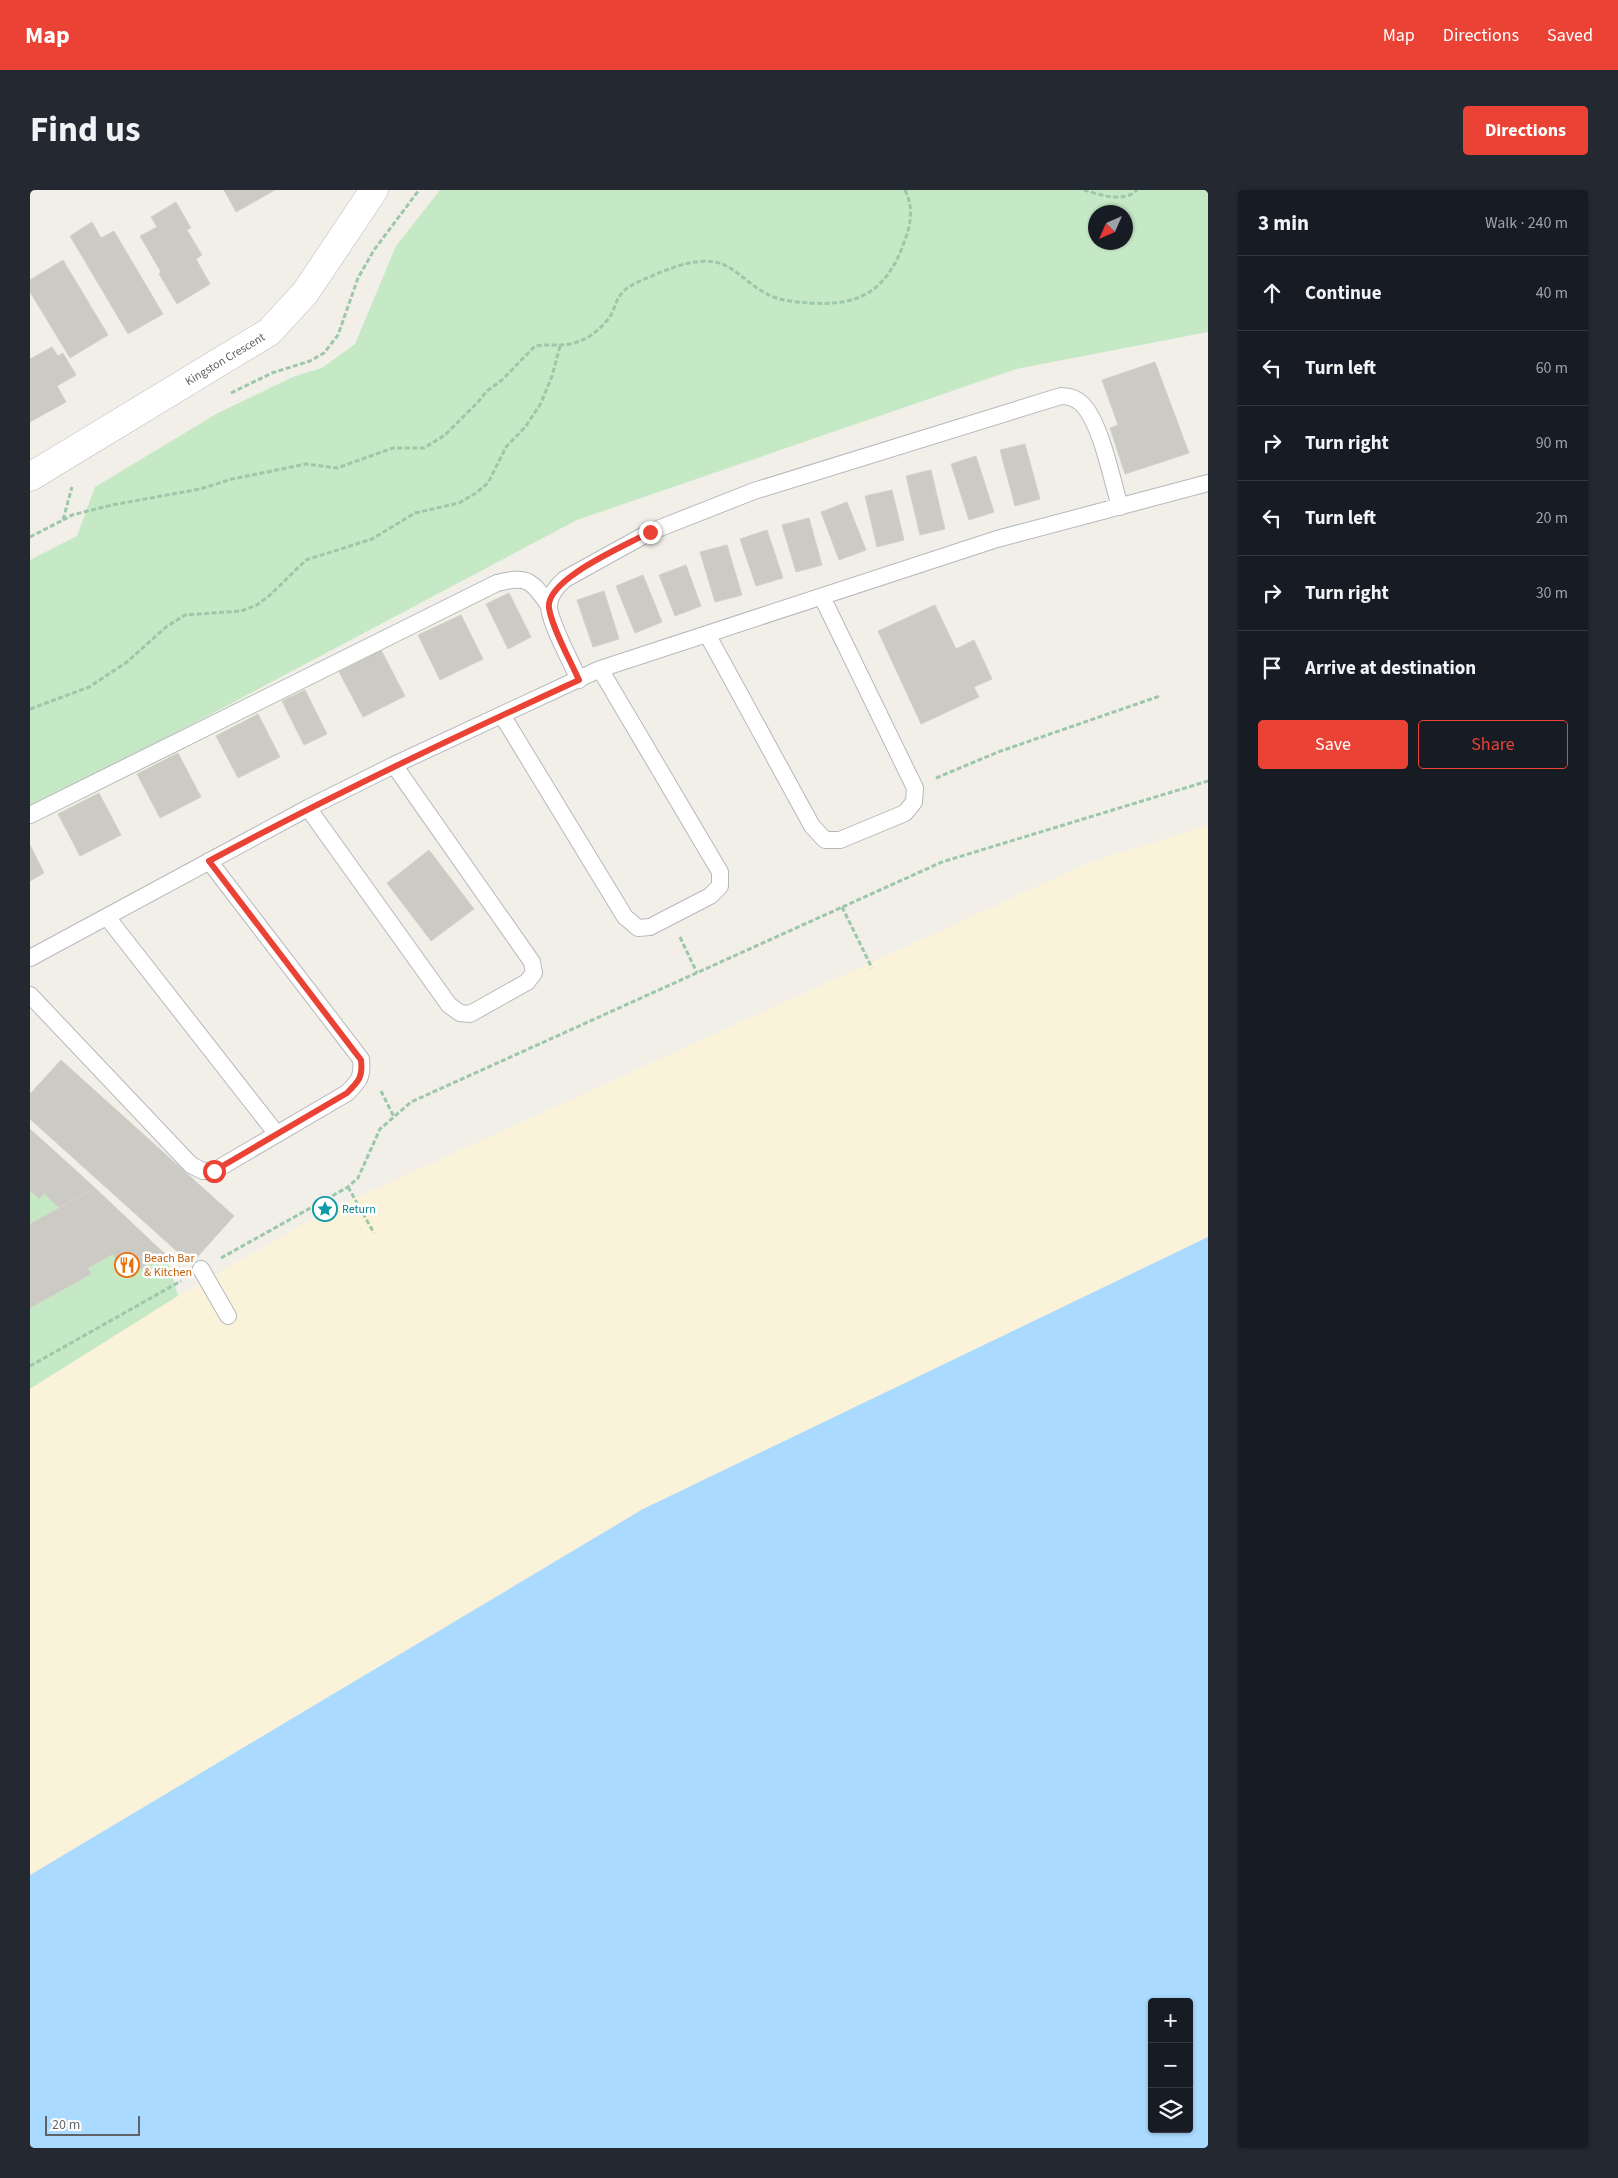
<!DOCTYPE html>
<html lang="en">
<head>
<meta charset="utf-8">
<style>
  body { margin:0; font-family:"Source Sans 3",sans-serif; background:#242831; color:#f1f3f6 }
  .controls { position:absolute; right:15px; bottom:15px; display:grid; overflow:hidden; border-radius:5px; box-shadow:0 1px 4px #0004 }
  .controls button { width:45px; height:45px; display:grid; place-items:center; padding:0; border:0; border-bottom:1px solid #363941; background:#171b24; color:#f1f3f6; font:25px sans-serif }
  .compass { position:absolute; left:1058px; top:15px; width:45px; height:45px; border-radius:50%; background:#171b24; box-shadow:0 1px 4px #0004; rotate:225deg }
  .scale { position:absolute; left:15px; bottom:12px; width:95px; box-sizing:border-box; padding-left:5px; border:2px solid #5f6368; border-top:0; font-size:14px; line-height:18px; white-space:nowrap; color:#5f6368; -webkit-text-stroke:4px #fff; paint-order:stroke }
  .stop { position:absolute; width:15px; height:15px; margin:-11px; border:4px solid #ea4335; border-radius:50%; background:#fff }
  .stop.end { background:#ea4335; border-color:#fff; box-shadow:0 1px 5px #0008 }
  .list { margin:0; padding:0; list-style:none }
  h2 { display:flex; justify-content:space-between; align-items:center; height:65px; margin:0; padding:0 20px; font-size:21px }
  h2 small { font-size:16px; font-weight:400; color:#9ea1a6 }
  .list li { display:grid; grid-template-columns:32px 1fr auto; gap:15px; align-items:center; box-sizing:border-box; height:75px; padding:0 20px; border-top:1px solid #363941 }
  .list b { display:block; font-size:19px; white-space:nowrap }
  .list em { font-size:16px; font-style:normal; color:#9ea1a6 }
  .actions { display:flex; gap:10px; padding:15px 20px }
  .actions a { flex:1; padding:11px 0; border:1px solid #ea4335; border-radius:5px; text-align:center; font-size:18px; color:#ea4335 }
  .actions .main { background:#ea4335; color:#fff }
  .icon { flex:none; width:28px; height:28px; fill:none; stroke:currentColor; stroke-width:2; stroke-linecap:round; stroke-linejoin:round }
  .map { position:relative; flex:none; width:1178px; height:1958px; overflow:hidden; border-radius:5px }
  header { display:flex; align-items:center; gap:30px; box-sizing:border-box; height:70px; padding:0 25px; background:#ea4335; color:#fff }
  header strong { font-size:24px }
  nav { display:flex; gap:28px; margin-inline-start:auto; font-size:18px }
  .intro { display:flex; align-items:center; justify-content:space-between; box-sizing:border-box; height:120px; padding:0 30px }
  h1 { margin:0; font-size:35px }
  .button { padding:12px 22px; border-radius:5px; background:#ea4335; color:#fff; font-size:18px; font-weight:700 }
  main { display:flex; gap:30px; padding:0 30px }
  aside { flex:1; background:#171b24; border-radius:5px; box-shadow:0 1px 4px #0004 }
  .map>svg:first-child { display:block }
</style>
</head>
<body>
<header>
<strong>Map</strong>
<nav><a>Map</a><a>Directions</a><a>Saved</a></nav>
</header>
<div class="intro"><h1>Find us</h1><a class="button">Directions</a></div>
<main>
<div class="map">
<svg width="1178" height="1958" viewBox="0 0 1178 1958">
  <rect width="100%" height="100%" fill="#f1efe8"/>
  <path fill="#c5e8c5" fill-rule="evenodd" d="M410,0H1178V142L986,179L547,330L0,620V370L47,346L65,297L188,223L265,186L292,178L325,154L366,56ZM1066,22H1096V52H1066Z
    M0,939L136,1065L148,1106L0,1199Z"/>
  <path fill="#fbf3d9" d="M1178,635V1047L0,1685V1199L148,1106L293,1023L1059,673Z"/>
  <path fill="#aadaff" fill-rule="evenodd" d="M1178,1047V1958H0V1685L613,1319ZM1122,1812H1159V1939H1122Z"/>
  <path fill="#cccac5" stroke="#d6d1c6" d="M194,0H245L206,22Z
    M146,12L161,38L157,40L172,65L166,69L180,94L147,114L129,84L131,82L110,46L127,37L121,27Z
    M62,32L71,48L84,41L133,124L98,144L40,46Z
    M33,70L78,145L40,168L0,102V90Z
    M22,157L28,166L33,163L46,185L27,196L36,212L0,232V169Z
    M1125,172L1159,263L1095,284L1080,238L1088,235L1072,190Z
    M995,254L1010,309L985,316L970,260Z
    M946,266L964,322L939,330L921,274Z
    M901,280L915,339L890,345L876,286Z
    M862,300L874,350L847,357L835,306Z
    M817,312L836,360L809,370L791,322Z
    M779,328L792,375L766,382L752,335Z
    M737,340L753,388L726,396L710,349Z
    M697,355L712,405L685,412L670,362Z
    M656,375L671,416L645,426L629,385Z
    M613,385L632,432L605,443L586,396Z
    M574,401L589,449L563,457L547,410Z
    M479,403L501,447L478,459L456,414Z
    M905,415L926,459L944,450L962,489L944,497L949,507L891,534L848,441Z
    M431,425L453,469L410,490L388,445Z
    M351,460L375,506L333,527L309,482Z
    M275,500L297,544L274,555L252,511Z
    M228,524L250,567L208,588L186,546Z
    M148,563L171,607L130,628L107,584Z
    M69,603L91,645L50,666L28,624Z
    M0,655L14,683L0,691Z
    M399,660L444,719L401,751L357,693Z
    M31,870L204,1026L161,1074L0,929V904Z
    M0,939L40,975L9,1009L0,1000Z
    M40,975L65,998L29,1018L14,1003Z
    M65,998L136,1065L96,1087L83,1064L58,1078L61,1084L0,1118V1034Z"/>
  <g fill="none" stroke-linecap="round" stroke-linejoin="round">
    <defs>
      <path id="service" d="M677,444L782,636L795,650H810L875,623L884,612L885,598L792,407
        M549,490C542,473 519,432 519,416C519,405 527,396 535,389L620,342L724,301L1031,206C1040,206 1046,208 1052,214C1071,233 1082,290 1090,317
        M472,525L595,727L608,738L620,737L680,706L690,696V682L570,479
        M278,618L419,815L430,823L440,824L497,792L504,783L502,772L364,575
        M0,625L467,393C497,385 503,391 519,416
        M77,727L246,943
        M0,768L278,618L364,575L570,479L967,349L1178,293
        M0,805L161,975L173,981H184L317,903C329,891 333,887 331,869L179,671
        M171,1079L198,1126"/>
      <path id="minor" d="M0,287L239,142L275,103L344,0"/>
    </defs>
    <use href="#service" stroke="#b5b8bc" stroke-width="18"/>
    <use href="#minor" stroke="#b5b8bc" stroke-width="29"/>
    <path stroke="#9cc7a9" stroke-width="3" stroke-dasharray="5 2.5" stroke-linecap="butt" d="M1054,0C1070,5 1094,13 1107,0
      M201,203L242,183L280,171L294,163L308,145L328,88L344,60L389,0
      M33,330L42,325L82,315L170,299L202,289L276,274L307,278L363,258H394L415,245L448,212L457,201L472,190L505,156C521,153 533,158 550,151C561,147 574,136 581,125C586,115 587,106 596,99C602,93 645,76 655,74C701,63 704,87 739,105C751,111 767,112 780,113C827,116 854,103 872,58C880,37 885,21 875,0
      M0,347L33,330L42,297
      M0,519L59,497L97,472L136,437L155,425L211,421L227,415L240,405L276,370L342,349L385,323L429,313L446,303L458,293L476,257L496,236L511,213L522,186L530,156
      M906,588L968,562L1130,506
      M812,717L842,778
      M650,747L667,783
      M351,901L364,927
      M318,997L344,1043
      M191,1068L318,997L328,988L350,939L381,912L912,672L1178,591
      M0,1176L151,1091"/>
    <use href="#service" stroke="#fff" stroke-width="16"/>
    <use href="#minor" stroke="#fff" stroke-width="28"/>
  </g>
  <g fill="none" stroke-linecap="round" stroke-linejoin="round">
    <path stroke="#ea4335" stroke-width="6" d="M184,981L317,903C329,891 333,887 331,870L179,671C300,606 424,547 549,490C540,470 522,438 519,418C515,389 597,355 620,342"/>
  </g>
  <defs>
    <symbol id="sight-ring" viewBox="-11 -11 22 22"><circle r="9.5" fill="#fff" stroke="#0f9aa8" stroke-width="1.5"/><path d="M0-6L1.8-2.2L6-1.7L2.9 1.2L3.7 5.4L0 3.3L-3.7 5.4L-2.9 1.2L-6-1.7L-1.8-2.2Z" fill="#0f9aa8"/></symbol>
    <symbol id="restaurant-ring" viewBox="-11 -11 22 22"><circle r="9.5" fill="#fff" stroke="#e8710a" stroke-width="1.5"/><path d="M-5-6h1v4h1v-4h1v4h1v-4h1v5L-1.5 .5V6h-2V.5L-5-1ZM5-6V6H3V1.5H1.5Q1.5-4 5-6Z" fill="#e8710a"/></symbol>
  </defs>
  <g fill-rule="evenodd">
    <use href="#sight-ring" x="281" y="1005" width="28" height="28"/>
    <use href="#restaurant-ring" x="83" y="1061" width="28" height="28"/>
  </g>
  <g text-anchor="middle" stroke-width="5" stroke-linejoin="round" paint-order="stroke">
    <g font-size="12" fill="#5f6368" stroke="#fff">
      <text transform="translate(195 169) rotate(-31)" y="4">Kingston Crescent</text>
    </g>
    <g font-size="12" fill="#0d838f" stroke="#fff" text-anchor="start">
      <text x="312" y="1023">Return</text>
    </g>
    <g font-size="12" fill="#c56008" stroke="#fff" text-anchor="start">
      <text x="114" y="1072">Beach Bar<tspan x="114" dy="14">&amp; Kitchen</tspan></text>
    </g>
  </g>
</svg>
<div class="controls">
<button>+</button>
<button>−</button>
<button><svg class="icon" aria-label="layers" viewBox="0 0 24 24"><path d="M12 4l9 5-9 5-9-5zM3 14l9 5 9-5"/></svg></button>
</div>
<svg class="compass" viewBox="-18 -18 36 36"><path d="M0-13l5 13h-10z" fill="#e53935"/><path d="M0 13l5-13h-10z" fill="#9ea1a6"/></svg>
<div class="scale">20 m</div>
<div class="stop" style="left:184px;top:981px"></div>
<div class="stop end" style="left:620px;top:342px"></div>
</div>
<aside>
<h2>3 min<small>Walk · 240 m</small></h2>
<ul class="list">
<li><svg class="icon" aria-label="ahead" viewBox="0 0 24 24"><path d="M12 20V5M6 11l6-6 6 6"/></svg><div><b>Continue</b></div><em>40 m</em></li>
<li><svg class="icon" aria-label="left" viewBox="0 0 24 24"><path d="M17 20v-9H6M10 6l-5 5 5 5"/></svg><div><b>Turn left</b></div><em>60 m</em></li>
<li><svg class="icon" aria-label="right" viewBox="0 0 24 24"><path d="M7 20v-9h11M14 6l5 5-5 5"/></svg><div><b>Turn right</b></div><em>90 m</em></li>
<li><svg class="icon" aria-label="left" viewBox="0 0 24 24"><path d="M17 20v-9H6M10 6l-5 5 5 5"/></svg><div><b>Turn left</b></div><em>20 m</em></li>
<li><svg class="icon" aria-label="right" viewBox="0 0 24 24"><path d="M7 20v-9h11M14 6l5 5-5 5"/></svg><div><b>Turn right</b></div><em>30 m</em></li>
<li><svg class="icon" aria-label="arrive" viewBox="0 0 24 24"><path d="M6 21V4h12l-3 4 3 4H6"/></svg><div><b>Arrive at destination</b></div></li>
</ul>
<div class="actions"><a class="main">Save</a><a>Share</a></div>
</aside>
</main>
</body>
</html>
